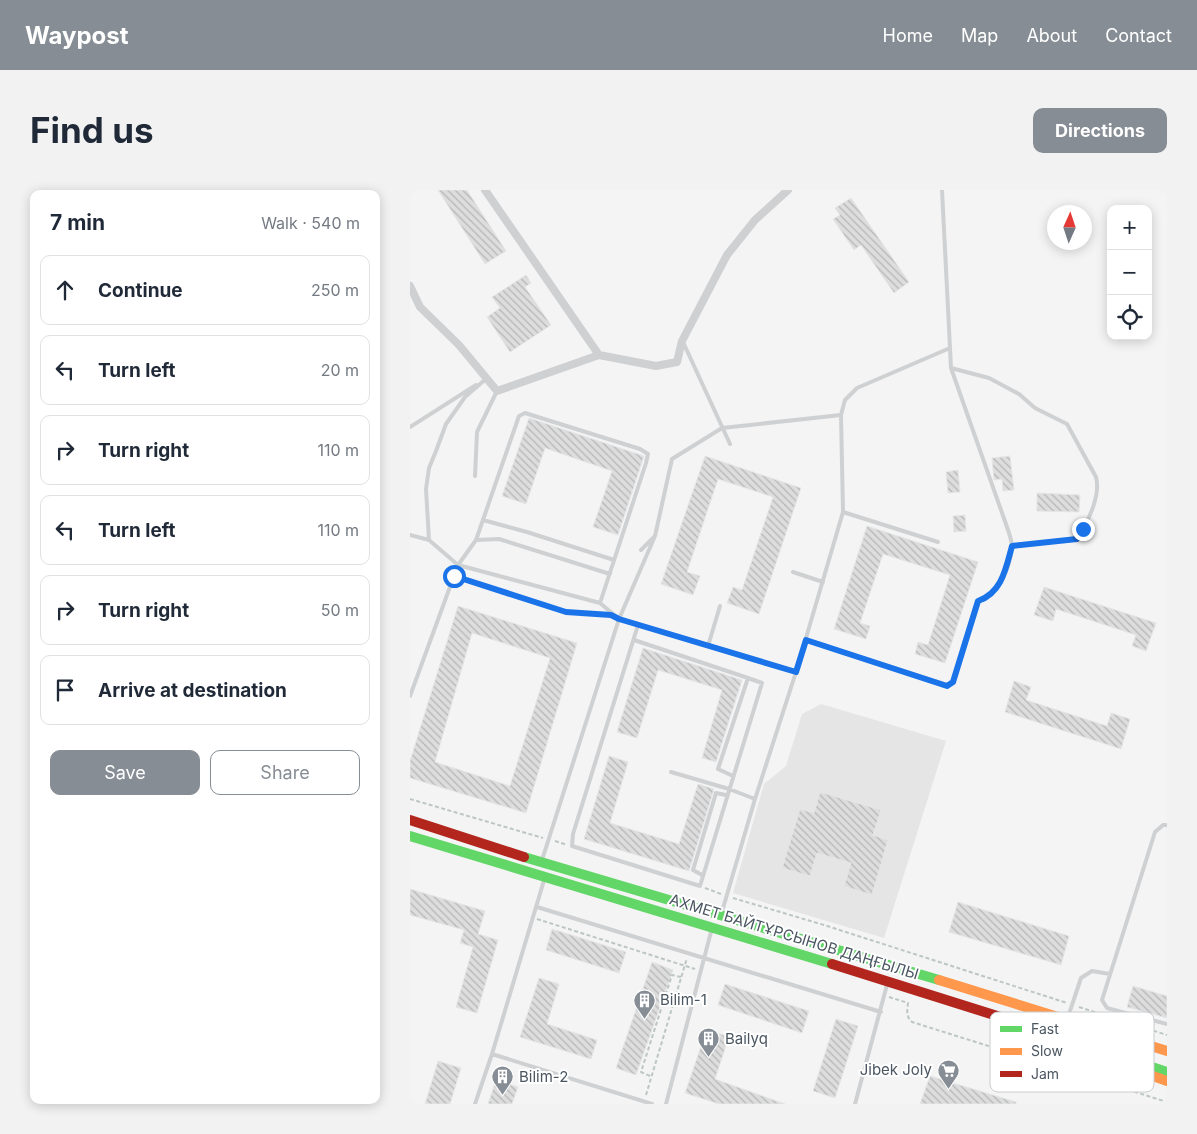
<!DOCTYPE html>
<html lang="en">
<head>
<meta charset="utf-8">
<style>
  body { margin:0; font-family:Inter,sans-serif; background:#f2f2f3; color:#1f2937 }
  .controls { position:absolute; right:15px; top:15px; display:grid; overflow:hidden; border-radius:10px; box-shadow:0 2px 12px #0003 }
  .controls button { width:45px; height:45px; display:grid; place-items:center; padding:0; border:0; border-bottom:1px solid #e0e1e3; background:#fff; color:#1f2937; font:25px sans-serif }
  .compass { position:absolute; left:637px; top:15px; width:45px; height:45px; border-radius:50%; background:#fff; box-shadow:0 2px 12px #0003; rotate:3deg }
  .stop { position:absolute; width:15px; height:15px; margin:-11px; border:4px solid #1a73e8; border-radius:50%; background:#fff }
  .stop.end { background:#1a73e8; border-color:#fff; box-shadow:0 1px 5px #0008 }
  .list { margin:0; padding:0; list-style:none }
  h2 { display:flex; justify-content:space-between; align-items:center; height:65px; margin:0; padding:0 20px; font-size:21px }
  h2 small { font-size:16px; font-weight:400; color:#747a83 }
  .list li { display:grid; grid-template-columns:32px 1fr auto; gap:15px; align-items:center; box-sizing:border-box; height:70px; margin:0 10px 10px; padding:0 10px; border:1px solid #e0e1e3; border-radius:10px }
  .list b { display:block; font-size:19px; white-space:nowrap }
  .list em { font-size:16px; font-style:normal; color:#747a83 }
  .actions { display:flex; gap:10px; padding:15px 20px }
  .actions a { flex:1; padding:11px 0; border:1px solid #868d94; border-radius:10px; text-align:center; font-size:18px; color:#868d94 }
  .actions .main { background:#868d94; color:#fff }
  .icon { flex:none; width:28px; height:28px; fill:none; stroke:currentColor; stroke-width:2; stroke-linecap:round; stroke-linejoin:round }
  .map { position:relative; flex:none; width:757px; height:914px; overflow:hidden; border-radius:10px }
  header { display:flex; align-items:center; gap:30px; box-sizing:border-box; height:70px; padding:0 25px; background:#868d94; color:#fff }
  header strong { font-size:24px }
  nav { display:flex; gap:28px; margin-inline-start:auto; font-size:18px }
  .intro { display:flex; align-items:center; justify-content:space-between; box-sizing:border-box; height:120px; padding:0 30px }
  h1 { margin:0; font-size:35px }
  .button { padding:12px 22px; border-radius:10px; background:#868d94; color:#fff; font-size:18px; font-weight:700 }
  main { display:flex; gap:30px; padding:0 30px }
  aside { flex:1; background:#fff; border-radius:10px; box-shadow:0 2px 12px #0003 }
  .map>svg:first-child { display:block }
</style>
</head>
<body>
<header>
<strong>Waypost</strong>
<nav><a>Home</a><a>Map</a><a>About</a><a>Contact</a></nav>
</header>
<div class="intro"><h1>Find us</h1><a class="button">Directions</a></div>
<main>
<aside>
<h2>7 min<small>Walk · 540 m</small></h2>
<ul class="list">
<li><svg class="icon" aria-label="ahead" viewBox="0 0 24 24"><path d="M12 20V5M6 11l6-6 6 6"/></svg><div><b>Continue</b></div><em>250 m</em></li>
<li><svg class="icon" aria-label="left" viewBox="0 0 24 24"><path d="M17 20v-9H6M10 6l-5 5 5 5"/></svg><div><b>Turn left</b></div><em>20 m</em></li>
<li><svg class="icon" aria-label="right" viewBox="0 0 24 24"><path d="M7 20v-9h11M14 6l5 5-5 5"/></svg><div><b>Turn right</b></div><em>110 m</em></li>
<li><svg class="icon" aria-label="left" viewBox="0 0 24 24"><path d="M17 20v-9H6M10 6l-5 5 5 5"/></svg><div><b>Turn left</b></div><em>110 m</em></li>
<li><svg class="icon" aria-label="right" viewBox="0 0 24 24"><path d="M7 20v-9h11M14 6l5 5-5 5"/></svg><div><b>Turn right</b></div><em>50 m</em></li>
<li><svg class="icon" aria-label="arrive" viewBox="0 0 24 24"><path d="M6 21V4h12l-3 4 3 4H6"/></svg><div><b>Arrive at destination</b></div></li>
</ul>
<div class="actions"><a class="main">Save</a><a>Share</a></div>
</aside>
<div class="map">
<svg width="757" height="914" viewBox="0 0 757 914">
  <defs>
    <pattern id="building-back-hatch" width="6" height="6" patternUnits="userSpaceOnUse" patternTransform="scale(1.25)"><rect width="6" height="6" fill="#ddddde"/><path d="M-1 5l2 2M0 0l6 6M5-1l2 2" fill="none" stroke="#b5b6b7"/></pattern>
  </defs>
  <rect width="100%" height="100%" fill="#f4f4f4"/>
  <path fill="#e6e5e6" d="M411,514L536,551L474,748L323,703L354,594L376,576L392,524Z"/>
  <path fill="url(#building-back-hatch)" stroke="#e5e6e7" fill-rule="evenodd" d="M28,0H57L96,61L75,74Z
    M441,8L499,92L484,103L451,55L444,60L423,29L430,25L425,18Z
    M116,85L121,93L115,97L141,135L100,162L77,127L90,118L82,107Z
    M119,228L234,266L208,345L183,337L202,281L135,258L116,314L92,306Z
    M295,266L391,298L349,424L317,413L323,397L332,400L363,307L308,289L277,382L290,386L283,405L251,394Z
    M600,266L604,300L593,301L592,289L584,290L582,268Z
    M548,280L550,302L538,303L536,282Z
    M627,303L670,305L669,322L627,321Z
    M555,325L556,341L544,342L543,326Z
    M457,336L568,372L535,473L505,464L508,452L518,455L540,385L473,364L450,433L460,436L456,449L424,439Z
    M634,397L746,433L736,461L722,456L726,445L646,419L643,431L624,425Z
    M48,416L167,453L116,623L0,588V571ZM62,443L140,468L100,596L25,572Z
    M233,458L332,490L306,572L292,568L312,500L248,480L227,548L207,542Z
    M604,491L621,497L616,510L697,536L701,523L720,529L711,559L595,522Z
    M199,566L218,572L200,633L269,654L288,594L304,599L279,681L174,649Z
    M410,602L471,620L463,645L478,650L462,705L434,696L441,673L407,663L400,686L372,678L390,619L404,623Z
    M0,699L75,721L68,744L88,750L67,823L46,817L63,757L50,753L54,740L0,725Z
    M548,712L659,746L651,775L539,742Z
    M142,739L216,762L209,783L136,760Z
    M242,772L263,780L226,885L206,878Z
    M129,788L149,794L137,834L187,850L181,869L110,847Z
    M315,794L399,821L392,843L308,815Z
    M723,796L757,806V828L717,817Z
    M426,829L448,836L425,908L403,901Z
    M297,839L319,847L305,889L375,914H309L275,903Z
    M28,871L51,878L40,914H15Z
    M520,886L606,912V914H510Z
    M86,890L108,897L102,914H78Z"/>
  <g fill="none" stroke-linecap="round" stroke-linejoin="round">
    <path stroke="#bcc7c4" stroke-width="2" stroke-dasharray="4 2.5" stroke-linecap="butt" d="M0,609L133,648
      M145,651L157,655
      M295,698L311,704
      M323,708L414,735L657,813
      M127,729L285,779
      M479,807L498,813C497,820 496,827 502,832L757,912
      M669,817L757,845
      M240,886L231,882L262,785L271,787
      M236,905L277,768"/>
    <path stroke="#ced0d2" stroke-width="4" d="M273,152L320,254
      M541,178L579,188L609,204L625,218L657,234L686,287C691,306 677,333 667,349L602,356
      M77,188L55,207L36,234L26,261L19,278L16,299L19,350L48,375L190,413L209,429L245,346
      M0,237L66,195
      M65,286L67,242L87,201
      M433,322L528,352
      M73,330L117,342L204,370
      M0,345L19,350
      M66,350L109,226L115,223L230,259L238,264L236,273L190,413
      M231,360L245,346L262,269L312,238L431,225L435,210L447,198L540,158
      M383,382L413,392
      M44,386L156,422L201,425
      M228,435L163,644L162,656L290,696L352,493L338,488L308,579L323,586
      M224,450L338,488
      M396,450L537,495L543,492L568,411C589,404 600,378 602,357C602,351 599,343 597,337L541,178L532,0
      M298,456L310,416
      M0,506L48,375L66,350L89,349L200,384
      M261,582L319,599L345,609L311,725
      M345,609L386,482L433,322L431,225
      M757,635H753L745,642L692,810L697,818L757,834
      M132,670L209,429L386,482
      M292,685L283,680L306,603L316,605
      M135,687L82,864L242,914
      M127,717L471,822
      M657,830L671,788L682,781L700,784
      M65,914L82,864
      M256,914L302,738
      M445,914L478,791"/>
    <path stroke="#ced0d2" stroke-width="8" d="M0,96L10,117L49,155L87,201L189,165L75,0
      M189,165L246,176L267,172L272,151L317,65L345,30L378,0"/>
    <path stroke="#63d668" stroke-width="10" d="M0,646L422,774
      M114,667L529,790
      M619,836L757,882"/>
    <path stroke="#ff974d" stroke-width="10" d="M529,790L757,861
      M703,866L715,876L757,891"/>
    <path stroke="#b3261e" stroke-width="10" d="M0,630L114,667
      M422,774L619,836"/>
  </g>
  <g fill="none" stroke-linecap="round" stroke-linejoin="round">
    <path stroke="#1a73e8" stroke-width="6" d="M44,386L156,422L201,425L209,429L386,482L396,450L537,496L543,492L568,411C592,403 596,378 602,356L667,349L673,339"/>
  </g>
  <defs>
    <symbol id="building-pin" viewBox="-11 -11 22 30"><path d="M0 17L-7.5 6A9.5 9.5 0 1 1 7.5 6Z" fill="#868d94" stroke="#fff"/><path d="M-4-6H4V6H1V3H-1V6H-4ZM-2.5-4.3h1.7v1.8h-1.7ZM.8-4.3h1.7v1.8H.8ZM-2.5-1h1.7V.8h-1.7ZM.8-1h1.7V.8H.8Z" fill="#fff"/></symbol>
    <symbol id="supermarket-pin" viewBox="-11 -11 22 30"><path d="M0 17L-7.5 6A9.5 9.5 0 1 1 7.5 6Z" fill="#868d94" stroke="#fff"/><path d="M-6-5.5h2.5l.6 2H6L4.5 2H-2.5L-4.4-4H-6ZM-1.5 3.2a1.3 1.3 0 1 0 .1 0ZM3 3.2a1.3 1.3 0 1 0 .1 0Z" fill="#fff"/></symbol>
  </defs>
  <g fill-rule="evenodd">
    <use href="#building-pin" x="222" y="798" width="25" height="34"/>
    <use href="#building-pin" x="286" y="836" width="25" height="34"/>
    <use href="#supermarket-pin" x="526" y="868" width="25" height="34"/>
    <use href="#building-pin" x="80" y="874" width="25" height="34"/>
  </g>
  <g text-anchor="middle" stroke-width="4" stroke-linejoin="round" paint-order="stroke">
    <g font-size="15" fill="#4a5661" stroke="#fff">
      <text transform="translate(384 747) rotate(17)" y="5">АХМЕТ БАЙТҰРСЫНОВ ДАҢҒЫЛЫ</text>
    </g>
    <g font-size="15" fill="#4a5661" stroke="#fff" text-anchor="start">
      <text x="250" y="815">Bilim-1</text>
      <text x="315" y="854">Bailyq</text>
      <text x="522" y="885" text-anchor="end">Jibek Joly</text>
      <text x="109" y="892">Bilim-2</text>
    </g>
  </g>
  <rect x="580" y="822" width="164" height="80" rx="8" fill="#fff" stroke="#c9ccd0" stroke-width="1"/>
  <rect x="590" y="836" width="22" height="6" fill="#63d668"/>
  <rect x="590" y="858" width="22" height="7" fill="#ff974d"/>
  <rect x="590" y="881" width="22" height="6" fill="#b3261e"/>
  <g font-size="14" fill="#4a5661">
    <text x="621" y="844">Fast</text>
    <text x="621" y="866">Slow</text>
    <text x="621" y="889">Jam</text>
  </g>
</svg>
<div class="controls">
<button>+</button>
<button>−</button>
<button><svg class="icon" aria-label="locate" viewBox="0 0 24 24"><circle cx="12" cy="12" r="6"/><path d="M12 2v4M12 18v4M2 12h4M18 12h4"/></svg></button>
</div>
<svg class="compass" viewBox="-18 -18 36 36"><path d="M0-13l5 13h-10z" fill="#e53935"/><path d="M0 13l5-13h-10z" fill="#747a83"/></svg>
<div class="stop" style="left:44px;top:386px"></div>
<div class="stop end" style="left:673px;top:339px"></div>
</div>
</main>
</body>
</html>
